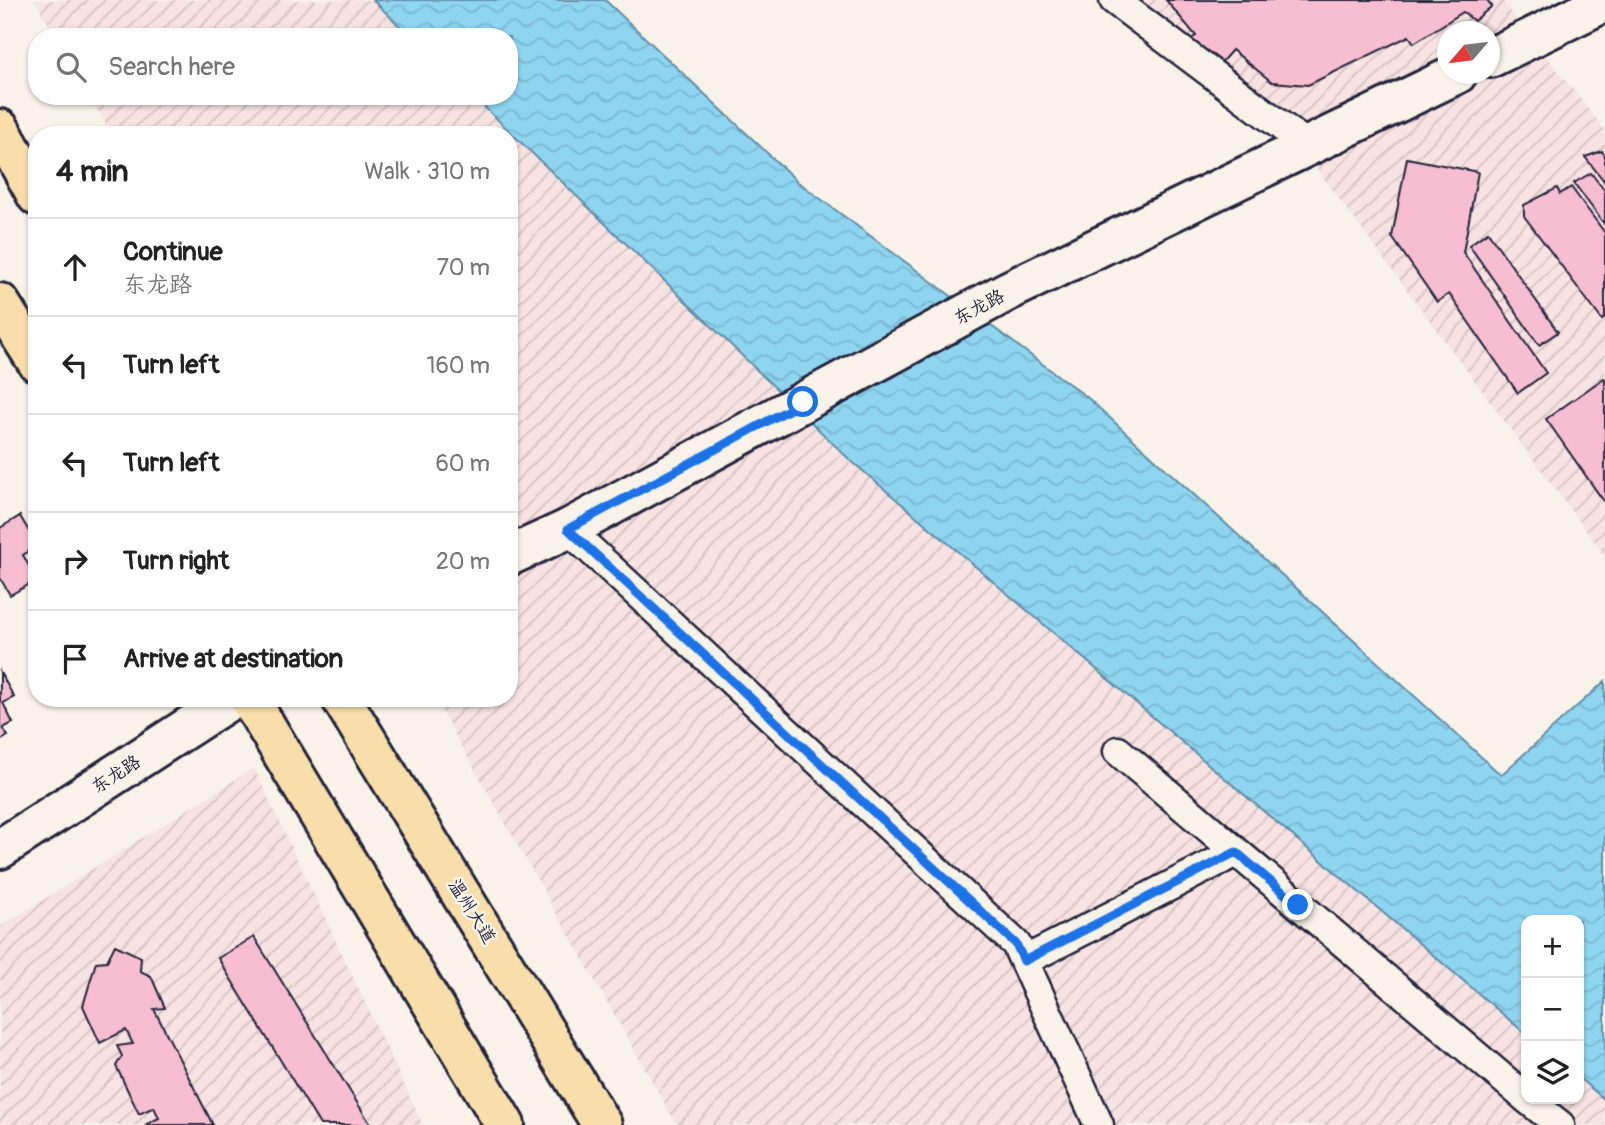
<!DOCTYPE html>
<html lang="en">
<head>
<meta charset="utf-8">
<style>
  body { margin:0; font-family:Pangolin,"LXGW WenKai TC",sans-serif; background:#f6f6f6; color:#222 }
  .controls { position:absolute; right:21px; bottom:21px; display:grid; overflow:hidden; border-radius:14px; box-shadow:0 2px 5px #0004 }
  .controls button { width:63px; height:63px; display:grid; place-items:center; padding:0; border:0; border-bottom:2px solid #e0e0e0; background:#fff; color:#222; font:35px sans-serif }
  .compass { position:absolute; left:1437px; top:21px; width:63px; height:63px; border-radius:50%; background:#fff; box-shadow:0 2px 5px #0004; rotate:242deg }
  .stop { position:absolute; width:21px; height:21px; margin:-16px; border:5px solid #1a73e8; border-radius:50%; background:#fff }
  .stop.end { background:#1a73e8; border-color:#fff; box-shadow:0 2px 7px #0008 }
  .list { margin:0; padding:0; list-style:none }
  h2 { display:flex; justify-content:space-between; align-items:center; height:91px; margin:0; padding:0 28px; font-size:30px }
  h2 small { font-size:23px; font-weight:400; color:#767676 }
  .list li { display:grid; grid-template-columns:46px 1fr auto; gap:21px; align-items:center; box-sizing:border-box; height:98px; padding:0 28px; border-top:2px solid #e0e0e0 }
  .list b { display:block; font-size:26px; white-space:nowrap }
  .list p { margin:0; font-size:23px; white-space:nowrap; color:#767676 }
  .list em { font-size:23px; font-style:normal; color:#767676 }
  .icon { flex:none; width:38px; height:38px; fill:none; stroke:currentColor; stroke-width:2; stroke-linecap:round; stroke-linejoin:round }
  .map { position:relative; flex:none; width:1605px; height:1125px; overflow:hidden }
  .search { position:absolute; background:#fff; box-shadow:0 2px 5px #0004; left:28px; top:28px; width:490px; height:77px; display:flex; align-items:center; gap:18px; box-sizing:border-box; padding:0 24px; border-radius:28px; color:#767676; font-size:26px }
  .panel { position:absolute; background:#fff; box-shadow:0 2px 5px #0004; left:28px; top:126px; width:490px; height:581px; border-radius:28px }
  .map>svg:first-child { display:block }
</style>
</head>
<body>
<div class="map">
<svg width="1605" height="1125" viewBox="0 0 1605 1125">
  <defs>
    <pattern id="industrial-furrows" width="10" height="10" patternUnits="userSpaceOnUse" patternTransform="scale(1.75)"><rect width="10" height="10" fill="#f7e3e1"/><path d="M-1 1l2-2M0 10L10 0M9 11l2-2" fill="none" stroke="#d3c2c2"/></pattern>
    <pattern id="water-waves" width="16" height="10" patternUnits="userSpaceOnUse" patternTransform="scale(1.75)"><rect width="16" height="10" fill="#8ed5f0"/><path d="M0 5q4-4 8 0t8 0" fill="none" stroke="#7ab7cf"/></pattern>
  </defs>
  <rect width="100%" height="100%" fill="#f7f3e8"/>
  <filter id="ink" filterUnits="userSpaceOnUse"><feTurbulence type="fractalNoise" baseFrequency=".0143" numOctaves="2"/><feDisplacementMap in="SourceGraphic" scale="14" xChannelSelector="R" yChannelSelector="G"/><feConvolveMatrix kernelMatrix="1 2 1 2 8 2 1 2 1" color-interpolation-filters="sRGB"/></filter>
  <g filter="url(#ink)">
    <path fill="url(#industrial-furrows)" fill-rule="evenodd" d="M35,0H373L411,37H56Z
      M1100,0H1502L1605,130V556L1296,141ZM1448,32H1490V74H1448Z
      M90,96H473L850,460L1526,1034V1099H1579V1078L1605,1100V1125H677L434,698H509V135H112Z
      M254,768L423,1125H0V927Z"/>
    <path fill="url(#water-waves)" stroke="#638da8" stroke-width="2" d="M373,0H605L798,182L1088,398L1501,775L1605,681V1100L1579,1078V920H1526V1034L850,460L473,96H509V37H411Z"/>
    <path fill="#f7bed1" stroke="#22223b" stroke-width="2" d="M1166,0H1487L1492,6L1474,21L1463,12L1414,43L1409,36L1308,85L1272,82L1232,50L1219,65L1187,41L1196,36Z
      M1602,151L1605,156V182L1585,157Z
      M1407,158L1478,172L1463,252L1546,373L1518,393L1449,294L1437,302L1392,237Z
      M1591,173L1605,191V225L1574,183Z
      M1571,187L1605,233V318L1602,320L1524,216V205L1557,188L1560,194Z
      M1488,232L1558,332L1539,345L1469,245Z
      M1604,378L1605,379V503L1546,419Z
      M20,516L37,545L23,555L37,580L10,595L0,578V528Z
      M0,672L14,697L3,703L13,723L3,728L8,736L0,741Z
      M254,937L371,1125H320L218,958Z
      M115,945L141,957L140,971L151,976L165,1008L154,1009L213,1125H145L159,1118L154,1107L139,1114L116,1066L122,1056L117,1046L133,1044L126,1030L100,1043L83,1006L96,962L107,961Z"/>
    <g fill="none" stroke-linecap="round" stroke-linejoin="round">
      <defs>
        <path id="street" d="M1114,0L1308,146
          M568,529L1016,944L1099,1125
          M1118,751L1526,1098
          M1024,961L1236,852
          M1527,1099L1560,1125"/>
        <path id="secondary" d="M1490,58L1605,2
          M509,556L568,529L1008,291L1457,74
          M0,849L233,698"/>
        <path id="primary" d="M0,129L37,196
          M0,303L37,362
          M249,698L505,1125
          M341,698L602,1125"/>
      </defs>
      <use href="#street" stroke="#22223b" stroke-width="33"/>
      <use href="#secondary" stroke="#22223b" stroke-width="44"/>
      <use href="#primary" stroke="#22223b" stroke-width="44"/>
      <use href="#street" stroke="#f7f3e8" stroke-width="28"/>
      <use href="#secondary" stroke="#f7f3e8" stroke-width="38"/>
      <use href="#primary" stroke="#f8deab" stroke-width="38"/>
    </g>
  </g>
  <g fill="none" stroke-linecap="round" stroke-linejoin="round" filter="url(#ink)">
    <path stroke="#1a73e8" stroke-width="9" d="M803,402L568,529L1016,944L1024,961L1236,852L1298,905"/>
  </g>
  <g text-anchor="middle" stroke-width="5" stroke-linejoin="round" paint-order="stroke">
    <g font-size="18" fill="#22223b" stroke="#f7f3e8">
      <text transform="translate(979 307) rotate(-28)" y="6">东龙路</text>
      <text transform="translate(116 774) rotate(-33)" y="6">东龙路</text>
      <text transform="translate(472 911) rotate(58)" y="6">温州大道</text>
    </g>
  </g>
</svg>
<div class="controls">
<button>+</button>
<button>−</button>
<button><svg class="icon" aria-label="layers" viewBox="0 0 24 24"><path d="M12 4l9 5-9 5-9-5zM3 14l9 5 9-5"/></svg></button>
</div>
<svg class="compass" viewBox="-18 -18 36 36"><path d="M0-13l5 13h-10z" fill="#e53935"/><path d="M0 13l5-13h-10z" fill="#767676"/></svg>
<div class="stop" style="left:803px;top:402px"></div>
<div class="stop end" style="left:1298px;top:905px"></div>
<div class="search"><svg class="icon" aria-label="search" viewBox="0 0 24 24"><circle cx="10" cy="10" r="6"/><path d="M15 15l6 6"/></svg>Search here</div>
<section class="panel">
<h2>4 min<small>Walk · 310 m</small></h2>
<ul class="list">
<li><svg class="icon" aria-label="ahead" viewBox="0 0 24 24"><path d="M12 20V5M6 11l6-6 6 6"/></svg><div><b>Continue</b><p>东龙路</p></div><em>70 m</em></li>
<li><svg class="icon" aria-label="left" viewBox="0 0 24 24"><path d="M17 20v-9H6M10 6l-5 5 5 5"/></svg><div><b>Turn left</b></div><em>160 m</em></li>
<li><svg class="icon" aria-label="left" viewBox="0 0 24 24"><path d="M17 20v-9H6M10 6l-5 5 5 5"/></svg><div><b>Turn left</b></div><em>60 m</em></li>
<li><svg class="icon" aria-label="right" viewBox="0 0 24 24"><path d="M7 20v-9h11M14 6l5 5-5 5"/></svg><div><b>Turn right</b></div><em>20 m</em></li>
<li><svg class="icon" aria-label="arrive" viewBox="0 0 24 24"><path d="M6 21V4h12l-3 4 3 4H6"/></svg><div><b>Arrive at destination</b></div></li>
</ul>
</section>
</div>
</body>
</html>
